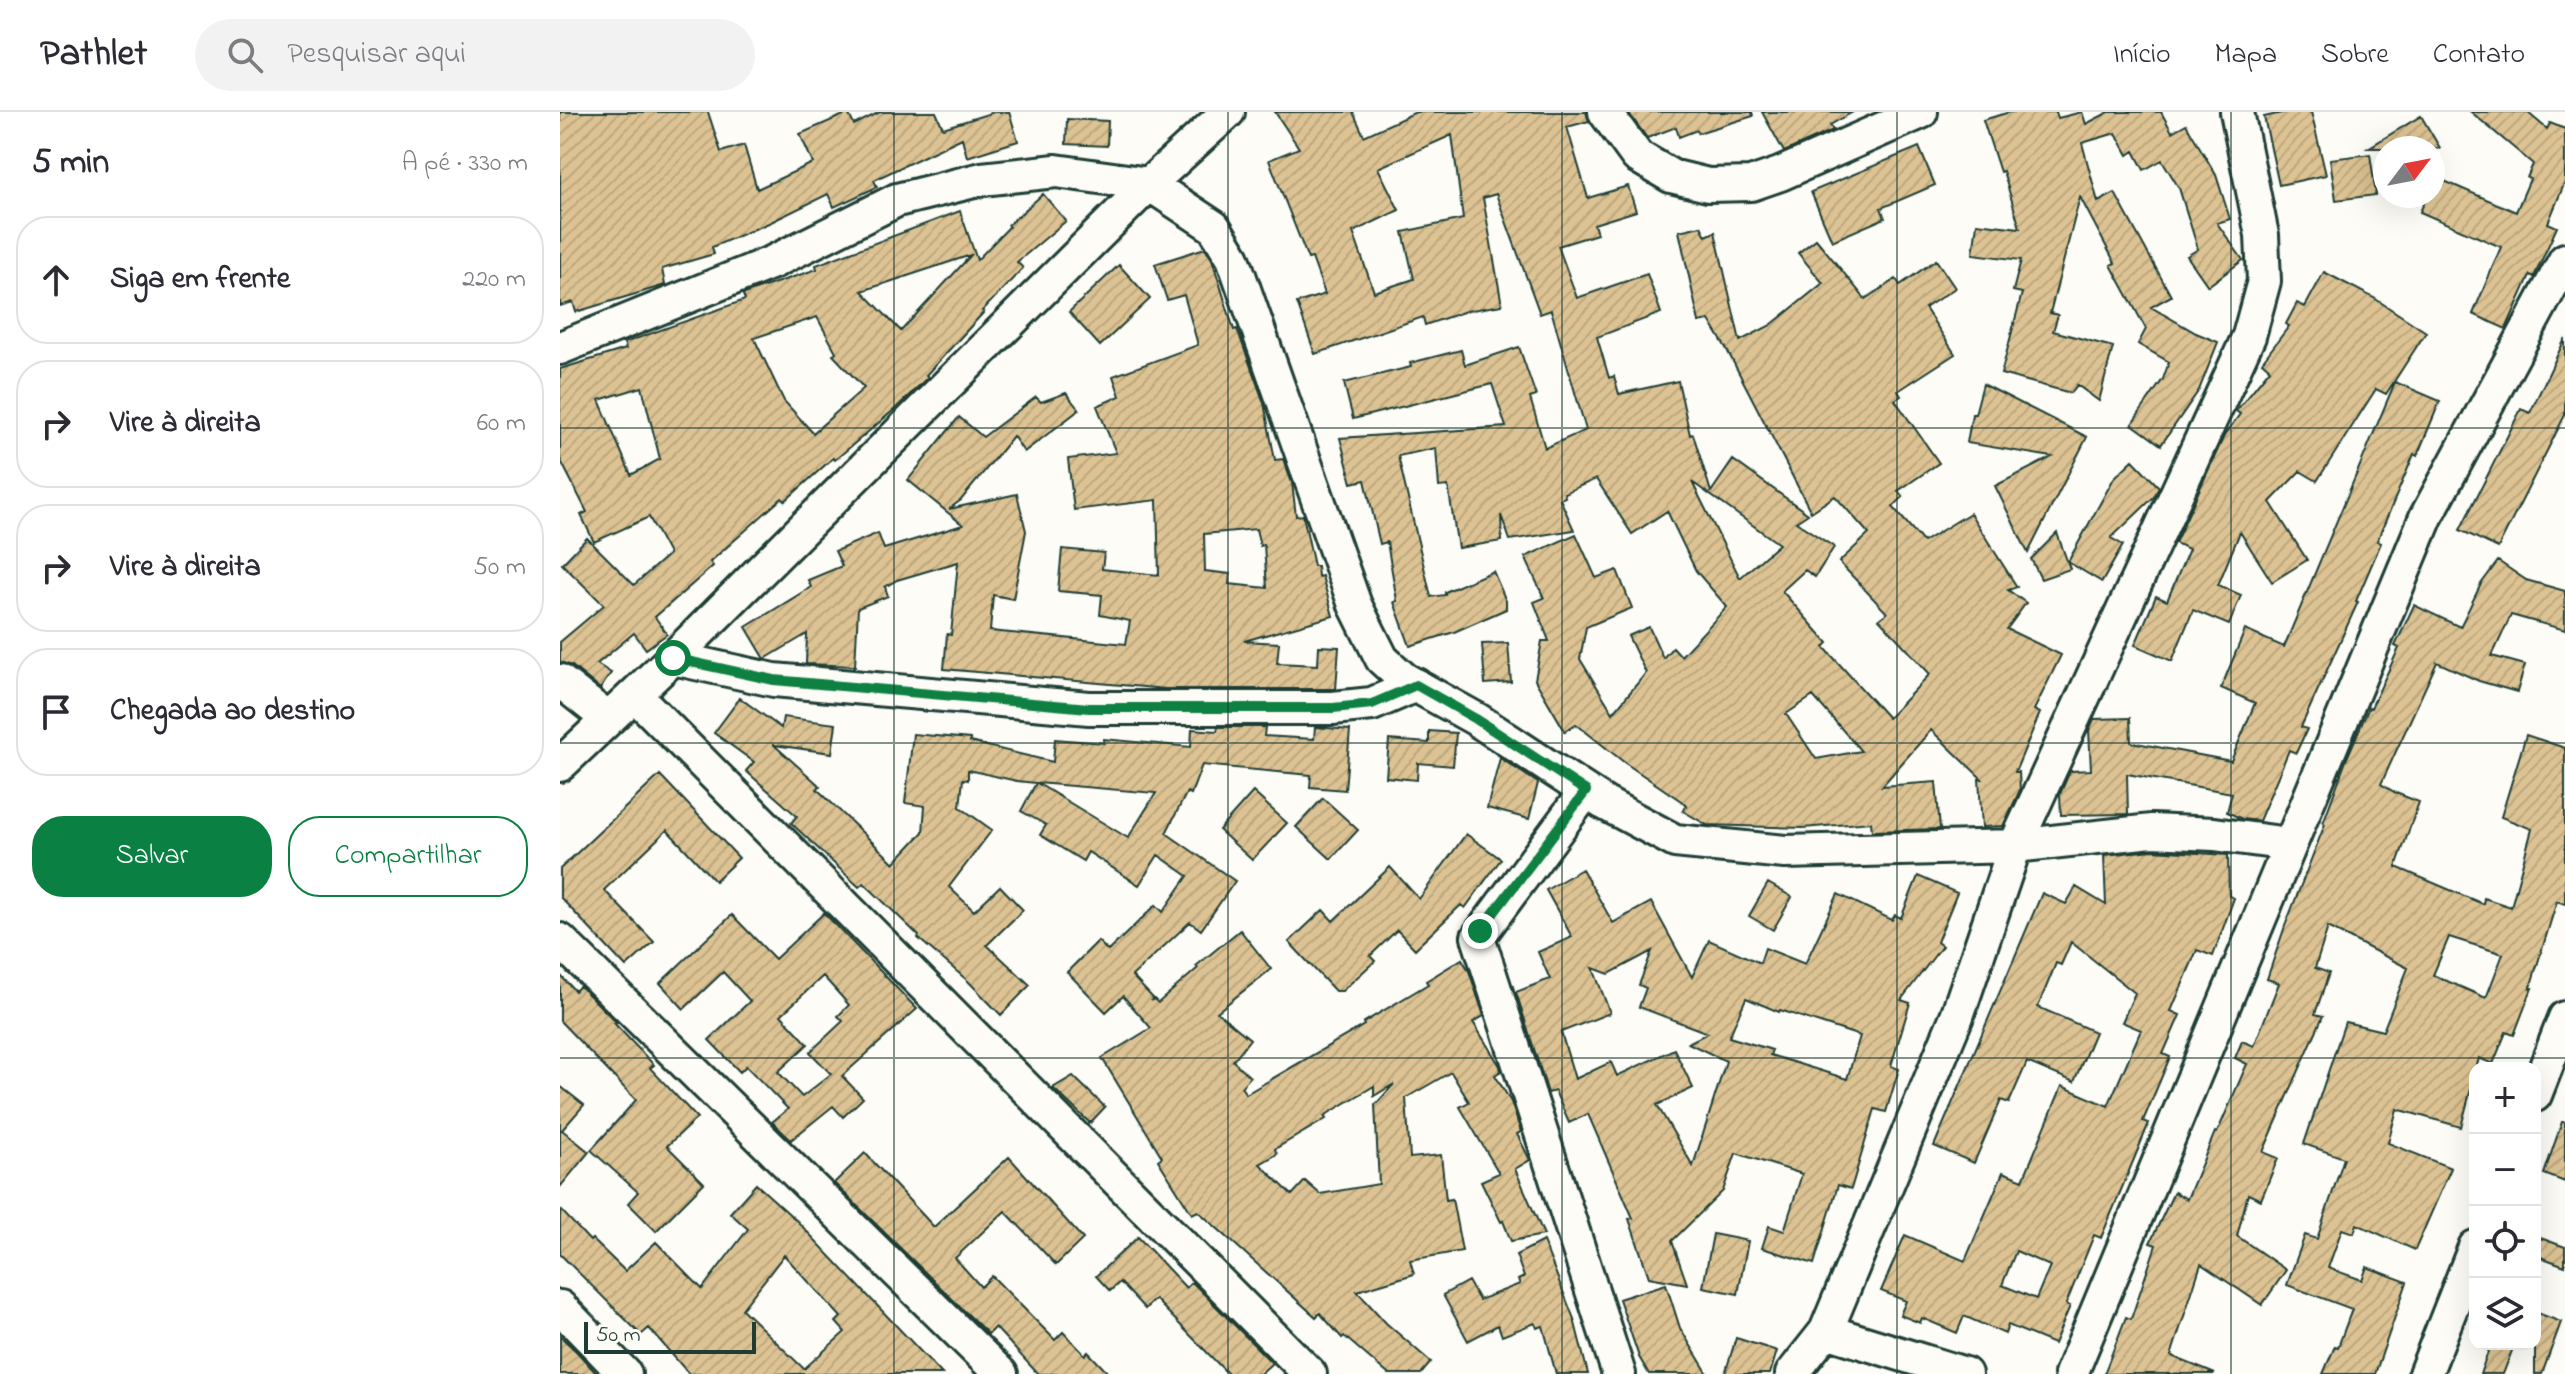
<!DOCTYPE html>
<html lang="pt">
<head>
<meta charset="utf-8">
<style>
  body { margin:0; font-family:"Indie Flower",sans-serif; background:#f2f2f3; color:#2b2b33 }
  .controls { position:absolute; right:24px; bottom:24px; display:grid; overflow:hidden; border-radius:16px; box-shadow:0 8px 32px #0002 }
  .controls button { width:72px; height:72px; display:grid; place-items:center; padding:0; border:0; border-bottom:2px solid #e1e1e2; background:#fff; color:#2b2b33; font:40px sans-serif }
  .compass { position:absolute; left:1813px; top:24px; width:72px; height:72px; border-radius:50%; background:#fff; box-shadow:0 8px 32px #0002; rotate:58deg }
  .scale { position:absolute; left:24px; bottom:20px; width:172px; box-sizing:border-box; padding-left:8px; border:4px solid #1f3d34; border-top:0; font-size:22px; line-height:28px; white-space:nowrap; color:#1f3d34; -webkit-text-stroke:6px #fdfcf7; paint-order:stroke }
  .stop { position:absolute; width:24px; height:24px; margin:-18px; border:6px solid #0b8043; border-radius:50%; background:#fff }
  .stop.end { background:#0b8043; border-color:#fff; box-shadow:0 2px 8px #0008 }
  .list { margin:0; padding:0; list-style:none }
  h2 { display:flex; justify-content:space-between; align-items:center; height:104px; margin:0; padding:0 32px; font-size:34px }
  h2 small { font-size:26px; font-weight:400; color:#7c7c81 }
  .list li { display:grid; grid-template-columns:52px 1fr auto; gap:24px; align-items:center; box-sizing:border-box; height:128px; margin:0 16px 16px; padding:0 16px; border:2px solid #e1e1e2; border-radius:32px }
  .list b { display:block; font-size:30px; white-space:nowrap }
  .list em { font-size:26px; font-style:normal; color:#7c7c81 }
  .actions { display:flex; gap:16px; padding:24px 32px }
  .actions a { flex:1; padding:18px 0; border:2px solid #0b8043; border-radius:32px; text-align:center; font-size:28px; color:#0b8043 }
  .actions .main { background:#0b8043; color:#fff }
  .icon { flex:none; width:44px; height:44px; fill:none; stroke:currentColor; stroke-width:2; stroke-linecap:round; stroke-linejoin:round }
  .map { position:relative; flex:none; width:2005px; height:1262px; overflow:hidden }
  header { display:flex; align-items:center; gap:48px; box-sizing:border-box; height:112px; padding:0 40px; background:#fff; border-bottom:2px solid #e1e1e2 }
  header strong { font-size:38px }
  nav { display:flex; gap:44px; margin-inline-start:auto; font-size:28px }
  .search { width:560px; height:72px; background:#f2f2f3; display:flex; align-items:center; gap:20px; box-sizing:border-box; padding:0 28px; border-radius:44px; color:#7c7c81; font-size:30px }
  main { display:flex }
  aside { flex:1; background:#fff }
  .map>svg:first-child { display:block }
</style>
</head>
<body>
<header>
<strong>Pathlet</strong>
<div class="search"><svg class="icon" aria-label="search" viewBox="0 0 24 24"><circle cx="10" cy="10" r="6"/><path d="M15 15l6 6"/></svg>Pesquisar aqui</div>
<nav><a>Início</a><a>Mapa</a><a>Sobre</a><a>Contato</a></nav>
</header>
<main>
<aside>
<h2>5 min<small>A pé · 330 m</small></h2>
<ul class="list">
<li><svg class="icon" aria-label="ahead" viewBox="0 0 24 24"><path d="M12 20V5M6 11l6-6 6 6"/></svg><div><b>Siga em frente</b></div><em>220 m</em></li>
<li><svg class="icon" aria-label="right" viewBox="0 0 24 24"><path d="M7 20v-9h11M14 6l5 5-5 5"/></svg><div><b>Vire à direita</b></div><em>60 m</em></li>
<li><svg class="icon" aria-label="right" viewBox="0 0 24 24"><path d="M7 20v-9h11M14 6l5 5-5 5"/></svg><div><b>Vire à direita</b></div><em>50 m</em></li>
<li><svg class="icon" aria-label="arrive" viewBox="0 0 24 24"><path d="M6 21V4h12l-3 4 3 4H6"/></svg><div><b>Chegada ao destino</b></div></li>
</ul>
<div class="actions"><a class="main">Salvar</a><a>Compartilhar</a></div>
</aside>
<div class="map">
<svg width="2005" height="1262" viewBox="0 0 2005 1262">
  <defs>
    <pattern id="building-hatch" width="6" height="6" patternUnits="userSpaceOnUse" patternTransform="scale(2)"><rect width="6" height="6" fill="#ddc393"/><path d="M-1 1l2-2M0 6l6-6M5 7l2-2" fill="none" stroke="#bda87f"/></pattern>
  </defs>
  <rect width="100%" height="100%" fill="#fdfcf7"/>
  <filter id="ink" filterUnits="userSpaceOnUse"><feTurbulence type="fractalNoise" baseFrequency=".0125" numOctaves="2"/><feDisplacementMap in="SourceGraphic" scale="16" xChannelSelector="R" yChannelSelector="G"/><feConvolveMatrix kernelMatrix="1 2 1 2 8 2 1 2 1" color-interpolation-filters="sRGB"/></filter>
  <g filter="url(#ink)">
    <path fill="url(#building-hatch)" stroke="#1f3d34" stroke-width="2" fill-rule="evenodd" d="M0,0H148L161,40L184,33L197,77L253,51L240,22L288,1L294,13L320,0H376L383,16L434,0H449L458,29L407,45L402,26L314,68L317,75L274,95L268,82L211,110L152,135L154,142L102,157L105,173L16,200L13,190L0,194Z
      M715,0H793L804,24L856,0H1026L1029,9L1007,15L1028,86L1068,74L1076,99L1034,112L1037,122L998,134L1017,186L1087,162L1101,201L1037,225L1049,266L1054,264L1059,282L1118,269L1130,323L1133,322L1151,380L1173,348L1248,402L1236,410L1274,435L1255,465L1245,458L1222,479L1268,531L1264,535L1328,606L1370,562L1319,507L1327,501L1279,450L1309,422L1275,384L1251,400L1166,236L1149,208L1139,210L1119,119L1141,114L1146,124L1155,120L1180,229L1211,213L1263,171L1238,141L1256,127L1305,187L1336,167L1340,173L1376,148L1395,176L1365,196L1395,242L1338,279L1341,284L1335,288L1379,351L1338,379L1343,385L1333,395L1363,430L1410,401L1457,475L1448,478L1466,491L1447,517L1501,543L1474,598L1480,601L1455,660H1459L1460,678L1443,714L1422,715L1419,667H1422L1371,618L1322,674L1376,670L1380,717L1312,719L1311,710L1243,716L1147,713L1123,699L1127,693L1065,651L1016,612L1005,619L975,568L982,529H989L974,490L984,486L965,445L1016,422L1036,466L1057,458L1072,496L1026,515L1020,547L1053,601L1086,561L1068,524L1089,515L1103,546L1113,535L1121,544L1167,495L1136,459L1107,399L1072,422L1036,367L1004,381L1005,385L1000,387L1014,418L950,428L941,403L942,429L898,436L888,374L879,375L876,336L838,344L871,485L885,483V480L933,459L946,489V497L894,520L850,534L834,490L837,489L827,430L820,432L805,368L792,371L780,326L946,315L932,272L793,307L784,271L851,255L850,251L901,238L905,253L959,235L976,284L970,286L985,336L1026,318L991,198L980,202L936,82L923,86L942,193L906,199L865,213L863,205L755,242L737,191L765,182L752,146L748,147L709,48L739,36ZM892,23L903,107L843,120L854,167L814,180L793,120L839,98L818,56ZM1132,370L1219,432L1180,466ZM1253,584L1301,639L1256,647L1226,602Z
      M1068,0H1192L1193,4L1138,21L1137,18L1119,25L1116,15L1087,26Z
      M1202,0H1293L1270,13L1273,18L1224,40Z
      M1450,0H1496L1498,6L1522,0L1526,12L1549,0H1601L1612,20L1626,12L1656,63L1670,107L1657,111L1683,148L1648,174L1627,144L1638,137L1619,76L1602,48L1584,58L1574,39L1568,43L1556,21L1522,31L1538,90L1555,81L1611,184L1591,195L1636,221L1658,230L1639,278L1601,333L1572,312L1603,267L1609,250L1578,232L1586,217L1551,153L1555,151L1520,85L1490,201L1498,203L1493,219L1553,235L1539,289L1517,273L1511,281L1441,262L1462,181L1453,179L1461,148L1413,142L1417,111L1460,116L1443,59L1440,60L1423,8Z
      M1726,0H1751L1766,63L1719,73L1704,5Z
      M1911,0H1967L1987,17L1990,11L2005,17V70L1988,111L1997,115L1974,165L1970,163L1946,217L1913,202L1941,135L1860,100L1867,84H1873L1875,65L1956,100L1970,67L1967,66L1973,52Z
      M1861,4L1880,36H1808Z
      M507,7L548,9L547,34L506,32Z
      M1359,35L1375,73L1321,96L1325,106L1272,129L1251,80Z
      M1810,42L1816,83L1776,88L1770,47Z
      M483,82L506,109L457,150L463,156L422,199L424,200L366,263L368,265L335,297L275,348L273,346L225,389L222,386L150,450L153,454L95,505L107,522L86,537L74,521L37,552L51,561L40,577L12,554L0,550V530L44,493L2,452L27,426L74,473L109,442L89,405L34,430L21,403L27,400L0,347V257L66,237L64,231L185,188L183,183L189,180L257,157L256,153L400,99L417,148L449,115L448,113ZM411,143L341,219L302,179ZM257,205L276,240L273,243L304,276L253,321L224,289L194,226ZM82,275L100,347L71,363L39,288Z
      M645,136L652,147L674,218L677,217L704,291L715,348L723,347L732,371L736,404L743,403L754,454H757L758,465L762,464L773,504L684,529L719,531L717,551L758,553L759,534L779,535L776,577H606L384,557L387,522L391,523L398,450L337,468L325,475L328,484L298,496L295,554L246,552L247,522L205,547L186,515L251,475L248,468L282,454L275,439L318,421L324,437L403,413L348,368L399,305L423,325L476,285L481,290L506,281L519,298L464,340L453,324L401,388L389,397L457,382L466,419L453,487L433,483L430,519L566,532L570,509L540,503L542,483L498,479L502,437L544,441L542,457L599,463L597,388L514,398L508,347L556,341L537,294L560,284L553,264L638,233L624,183L607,188L595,152ZM696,417L700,434L704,433L707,476L669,472L670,462L645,459L644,422Z
      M559,153L590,187L540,234L509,200Z
      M1764,160L1814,186L1866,220L1826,282L1816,277L1757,369L1740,359L1710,390L1747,448L1712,470L1680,420L1658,473L1681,483L1669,513L1633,498L1612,549L1575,533L1596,484L1607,489L1629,437L1615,431L1664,324L1680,302L1676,299L1710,257L1702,250L1729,214L1726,212L1737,191L1745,195Z
      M2005,227V303L1938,436L1900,418L1961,297L1970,301Z
      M1835,270L1880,289L1857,344L1854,342L1817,429L1821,431L1796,489L1798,490L1741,615L1747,617L1736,641L1729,638L1699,709L1682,707L1667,700L1672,681L1567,662L1568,702L1501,703L1500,682L1510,659L1531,658L1529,618L1534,607L1570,606L1571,630L1671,649L1695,591L1661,576L1685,518L1724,535Z
      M1423,272L1527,325L1468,441L1435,374L1492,345L1407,331L1412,302H1415Z
      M1573,348L1599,375L1594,385L1551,426L1563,433L1542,470L1508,450L1554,366Z
      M1497,421L1510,457L1481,467L1471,447Z
      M1938,449L1966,468L2005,479V518L1951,503L1932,544L1965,553L1957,580L1919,569L1877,550L1821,672L1836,681L1859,690L1836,755L1923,792L1924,786L1951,795L1972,717L1941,705L1966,623L2005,636V792L1997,789L1970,876H1972L1954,923L1946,920L1933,952L1919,946L1901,1015L1837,997L1828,1031L1891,1056L1855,1138L1797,1112L1794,1121L1782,1117L1768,1156L1802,1168L1807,1155L1847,1170L1815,1262H1763L1775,1234L1778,1235L1792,1197L1727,1173L1745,1123L1757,1127L1784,1046L1744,1032L1785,910L1823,919L1848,856L1768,815L1755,856L1769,861L1755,902L1763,904L1703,1040L1718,1046L1701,1088L1688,1082L1677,1124L1726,1158L1702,1193L1641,1152L1611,1244L1655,1262H1544L1566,1205L1571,1207L1596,1133L1590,1131L1614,1080L1627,1087L1655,1020L1657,1021L1687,952L1675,946L1682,929L1694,934L1719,871L1707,867L1725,814L1765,712L1763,711L1787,646L1809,595L1811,596L1839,536L1835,534L1854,493L1900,515L1921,472ZM1889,825L1943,842L1926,886L1873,863Z
      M948,531L951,570L925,572L922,532Z
      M180,586L221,616L223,605L276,612L272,641L214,633L260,674L257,677L334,751L363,720L365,694L345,691L353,622L410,627V630L493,650L495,627L544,631V627L631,635L632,617L657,619L658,615H705L704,624L754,627L755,615L790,618L785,678L750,675L751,663L642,653L631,682L627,680L606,721L675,769L641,818L630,810L572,864L593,886L591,889L594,887L598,891L638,856L636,854L680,818L711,857L657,900L690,927L673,949L690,965L681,975L686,982L804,913L803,911L868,872L866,869L902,847L909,859L924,904L913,910L940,954L941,959L935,963L951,990L961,1020L957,1022L970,1048L955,1057L984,1123L951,1129L943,1109L941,1110L921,1069L939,1061L900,995L909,990L891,960L846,986L850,1046L881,1043L886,1088L892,1087L902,1139L850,1148L854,1162L797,1179L826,1211L871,1250L861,1262H828L784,1224L782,1226L760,1201L756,1205L638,1099L632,1102L598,1048L602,1045L542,946L591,916L563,884L546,900L507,860L538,829L548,839L596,793L603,800L628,764L598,743L579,773L528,740L523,749L480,723L486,713L461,699L476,671L457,669L408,658V668L403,667L400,695L432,718L389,775L414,799L440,774L463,798L427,833L470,873L441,903L408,869L358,826L359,824L304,771L299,775L231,711L237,704L186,659L194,650L154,621ZM477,671L596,681L568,726ZM834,972L815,993L819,1072L760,1082L745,1069L732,1083L700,1052L717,1042L715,1037L766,1007L764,1004L814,974V984Z
      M869,619L896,621L893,654L858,651L857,668L826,665L829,628L869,631Z
      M940,646L978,671L969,707L927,696Z
      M100,663L179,746L155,769L107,718L44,778L94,830L66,855L0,785V757Z
      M693,680L727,711L692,748L659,718Z
      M763,686L798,718L771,747L736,715Z
      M906,722L941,747L905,796L901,793L855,837L837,818L810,844L815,849L782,879H775L729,830L763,798L773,809L830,755L859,787Z
      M1593,738L1668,743L1669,784L1674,786L1653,844L1637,838L1611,899L1620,903L1603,942L1610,945L1583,1009L1589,1011L1541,1126L1534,1123L1506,1192L1510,1194L1494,1232L1448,1213L1445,1222L1404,1204L1397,1221L1362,1206L1360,1211L1340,1203L1346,1189L1321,1179L1345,1123L1405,1149L1443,1060L1463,1068L1502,974L1548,994L1581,918L1562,910L1575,881L1511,830L1501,853L1496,851L1478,895L1535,920L1514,970L1467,950L1449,991L1441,988L1414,1051L1374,1034L1482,781L1506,792L1516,775L1546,793L1544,743ZM1456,1139L1490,1154L1476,1187L1442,1173Z
      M1022,757L1053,811L1091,790L1132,865L1149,828L1200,851L1205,836L1245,852L1278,782L1332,808L1335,803L1341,806L1358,764L1397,781L1377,830L1382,834L1341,888L1350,891L1331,954L1339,957L1326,1000L1315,997L1291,1077L1278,1073L1254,1152L1202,1136L1209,1114L1224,1119L1242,1062L1176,1041L1163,1079L1112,1129L1127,1172L1089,1165L1069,1107L1073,1106L1028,1002L1009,1011L995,979L988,981L956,880L990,867L978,840L1012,825L986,778ZM1092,839L1079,873L1086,876L1079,895L1148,921L1128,931L1166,949L1133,1054L1097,993L1133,976L1114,937L1057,964L1051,950L1015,967L1001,920L1050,901L1033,856L1049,862ZM1186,886L1219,900L1220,898L1300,924L1287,967L1210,943L1212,938L1169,925Z
      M1208,771L1232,785L1213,818L1189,804Z
      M264,801L357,897L282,964L303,986L283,1005L273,994L231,1028L212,1010L228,997L186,954L180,960L149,928L190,889L163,860L124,897L100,871L172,803L215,847ZM263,864L289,893L278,904L283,909L250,940L271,962L242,985L218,960L248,932L221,903Z
      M0,863L15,879L20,874L56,910L54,911L94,953L90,956L137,1006L107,1034L144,1071L96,1119L68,1091L78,1080L31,1038L76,988L0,909Z
      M513,964L545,995L530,1011L493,976Z
      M0,974L24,993L2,1018L29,1040L0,1075Z
      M2002,1010H2005V1070L1984,1062Z
      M305,1041L374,1115L449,1045L523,1127L496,1153L445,1099L395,1146L421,1175L432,1164L495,1228L503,1220L525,1243L528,1240L549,1262H478L435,1215L428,1222L274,1071Z
      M196,1072L237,1109L382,1262H129L89,1216L81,1223L0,1142V1097L30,1129L32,1127L65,1159L96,1130L142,1177L188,1117L170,1101ZM224,1143L281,1205L276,1210L285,1220L244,1257L182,1197Z
      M1153,1122L1188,1129L1178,1182L1143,1175Z
      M1975,1124L2005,1135V1154L1975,1143Z
      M578,1125L626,1176L632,1170L712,1251L700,1262H668L595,1187L585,1197L560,1170L550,1179L536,1164Z
      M983,1129L1014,1207L1028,1262H996L983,1214L977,1216L975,1211L942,1224L938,1213L908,1229L883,1183L908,1169L919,1188L960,1172L958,1168L964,1165L956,1143Z
      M1106,1172L1120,1216L1148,1262H1089L1079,1245L1059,1187Z
      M1975,1200L2001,1210L1982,1262H1975Z
      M0,1224L17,1240L37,1262H0Z
      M1176,1226L1217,1239L1210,1262H1165Z
      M1931,1232H1943L1953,1236L1943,1262H1920Z"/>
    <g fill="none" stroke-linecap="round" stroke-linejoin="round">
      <defs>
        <path id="minor" d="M1045,0L1077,44L1111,64L1148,73L1191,72L1220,62L1361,0
          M0,236L213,150L337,88L422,67L496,59L589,72L654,115L673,146L795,493L822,547L844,567L916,607L1044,691L1115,729L1225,740L1455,734L1592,719L1654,722L1729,732
          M113,546L214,568L529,596H773L812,592L856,573
          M0,569L48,607
          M75,583L750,1262
          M0,653L113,546L589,72L668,0
          M1026,679L918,825L1059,1262
          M0,828L441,1262
          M1975,983L2005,906
          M0,1195L65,1262
          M1266,1219L1405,1262
          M1232,1262L1266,1219L1397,904L1455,734L1689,224L1704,169L1702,123L1677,0
          M1511,1262L1866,405L2005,148
          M1865,1262L1915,1135"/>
      </defs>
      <use href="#minor" stroke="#1f3d34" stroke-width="38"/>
      <use href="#minor" stroke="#fdfcf7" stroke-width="32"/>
    </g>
  </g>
  <g fill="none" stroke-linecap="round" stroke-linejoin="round" filter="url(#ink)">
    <path stroke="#0b8043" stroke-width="10" d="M113,546L214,568L529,596H773L812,592L856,573L916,607L1026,679L920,819"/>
  </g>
  <path fill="none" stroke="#1f3d34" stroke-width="2" stroke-opacity="0.55" d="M334,0V1262M668,0V1262M1002,0V1262M1337,0V1262M1671,0V1262M0,316H2005M0,631H2005M0,946H2005"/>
</svg>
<div class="controls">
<button>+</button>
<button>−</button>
<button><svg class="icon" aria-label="locate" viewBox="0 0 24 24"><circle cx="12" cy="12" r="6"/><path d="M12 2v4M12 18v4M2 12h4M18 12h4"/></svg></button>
<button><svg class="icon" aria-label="layers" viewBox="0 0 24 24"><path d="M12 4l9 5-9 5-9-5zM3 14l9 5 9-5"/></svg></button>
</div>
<svg class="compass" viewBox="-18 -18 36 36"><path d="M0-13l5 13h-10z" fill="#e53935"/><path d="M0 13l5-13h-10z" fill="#7c7c81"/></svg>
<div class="scale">50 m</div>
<div class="stop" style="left:113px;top:546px"></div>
<div class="stop end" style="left:920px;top:819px"></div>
</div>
</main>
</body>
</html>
